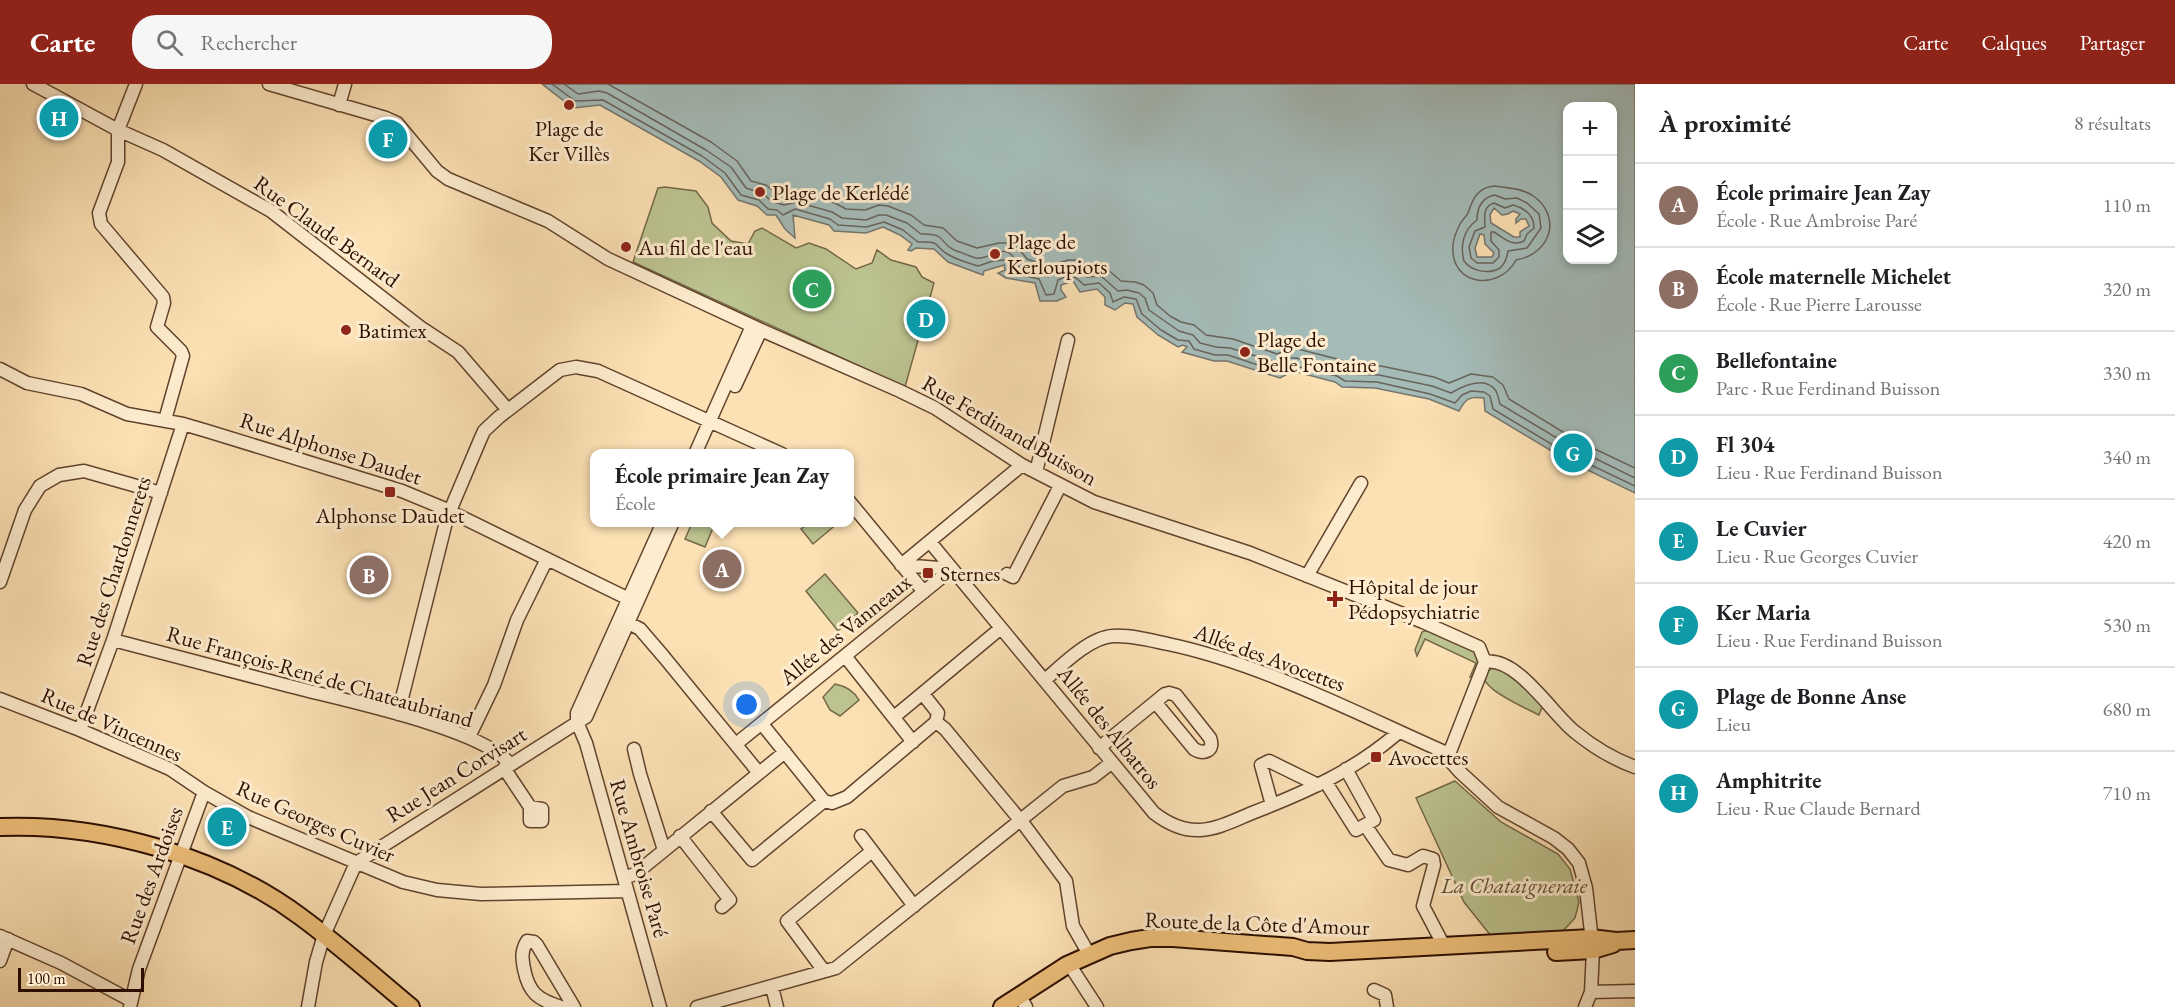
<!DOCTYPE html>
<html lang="fr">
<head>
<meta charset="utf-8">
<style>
  body { margin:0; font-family:"EB Garamond",serif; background:#f6f6f6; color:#202124 }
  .controls { position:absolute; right:18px; top:18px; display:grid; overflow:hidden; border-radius:12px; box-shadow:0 3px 9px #0003 }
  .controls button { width:54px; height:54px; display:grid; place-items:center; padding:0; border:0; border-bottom:2px solid #e0e0e0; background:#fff; color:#202124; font:30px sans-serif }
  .scale { position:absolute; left:18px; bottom:15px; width:126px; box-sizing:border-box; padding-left:6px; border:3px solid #2d0e00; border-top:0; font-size:16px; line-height:21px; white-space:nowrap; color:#2d0e00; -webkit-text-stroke:4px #fdecce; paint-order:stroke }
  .you { position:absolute; left:747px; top:621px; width:21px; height:21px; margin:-15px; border:4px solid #fff; border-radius:50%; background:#1a73e8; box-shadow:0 0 0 9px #1a73e833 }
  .badge { display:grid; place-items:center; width:39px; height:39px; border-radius:50%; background:#8f2418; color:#fff; font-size:20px; font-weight:700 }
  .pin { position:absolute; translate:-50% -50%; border:3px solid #fff; box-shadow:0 2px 6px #0006 }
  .popup { position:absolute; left:590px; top:365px; width:264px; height:78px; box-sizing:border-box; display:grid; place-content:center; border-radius:12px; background:#fff; filter:drop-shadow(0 2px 4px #0005); font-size:20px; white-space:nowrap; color:#757577 }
  .popup b { font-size:22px; color:#202124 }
  .popup::after { content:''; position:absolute; left:50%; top:100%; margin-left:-12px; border:12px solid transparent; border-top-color:#fff }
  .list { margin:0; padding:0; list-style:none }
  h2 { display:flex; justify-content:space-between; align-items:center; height:78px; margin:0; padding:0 24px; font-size:26px }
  h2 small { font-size:20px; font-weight:400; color:#757577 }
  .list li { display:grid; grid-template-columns:39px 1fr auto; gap:18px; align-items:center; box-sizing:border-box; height:84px; padding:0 24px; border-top:2px solid #e0e0e0 }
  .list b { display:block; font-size:22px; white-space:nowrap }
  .list p { margin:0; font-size:20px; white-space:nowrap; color:#757577 }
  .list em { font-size:20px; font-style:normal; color:#757577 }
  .icon { flex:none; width:33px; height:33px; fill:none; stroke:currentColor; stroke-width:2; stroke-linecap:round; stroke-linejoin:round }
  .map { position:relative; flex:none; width:1635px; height:923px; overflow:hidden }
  header { display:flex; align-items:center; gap:36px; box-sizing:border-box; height:84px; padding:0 30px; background:#8f2418; color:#fff }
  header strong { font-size:28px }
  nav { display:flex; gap:33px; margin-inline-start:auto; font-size:21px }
  .search { width:420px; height:54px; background:#f6f6f6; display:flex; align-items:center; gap:15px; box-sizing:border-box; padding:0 21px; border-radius:24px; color:#757577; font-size:22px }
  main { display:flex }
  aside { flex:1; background:#fff }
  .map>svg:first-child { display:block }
</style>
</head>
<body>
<header>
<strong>Carte</strong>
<div class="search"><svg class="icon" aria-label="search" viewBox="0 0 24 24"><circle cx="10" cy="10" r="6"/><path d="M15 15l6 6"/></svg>Rechercher</div>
<nav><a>Carte</a><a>Calques</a><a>Partager</a></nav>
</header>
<main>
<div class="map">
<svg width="1635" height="923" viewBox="0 0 1635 923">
  <rect width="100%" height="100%" fill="#fce1b4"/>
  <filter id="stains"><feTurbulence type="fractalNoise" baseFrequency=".00333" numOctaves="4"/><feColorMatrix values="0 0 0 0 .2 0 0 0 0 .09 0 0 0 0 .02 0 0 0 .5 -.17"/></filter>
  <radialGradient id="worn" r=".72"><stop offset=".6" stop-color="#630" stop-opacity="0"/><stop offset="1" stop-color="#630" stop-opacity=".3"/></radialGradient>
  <path fill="#bcc38f" stroke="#746848" stroke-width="1.5" d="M665,103L696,107L708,123L712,139L731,157L748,160L755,147L762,144L796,164L809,159L826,165L856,185L872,179L877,166L891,176L916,183L922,193L934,199L905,303L633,178L658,104Z
    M692,439H715L705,463L685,455Z
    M809,439L838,438V439L813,460L801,445Z
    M825,490L858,529L838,547L806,507Z
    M1427,546C1439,551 1475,562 1478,574C1480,581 1475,588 1473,593H1470L1476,579L1425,555L1417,572L1415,566L1422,548Z
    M1496,583L1505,585L1543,621L1539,631C1528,625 1456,595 1496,583Z
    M835,600C845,602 854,607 859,616L840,632L830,626L823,613Z
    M1455,697L1501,738L1558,770L1570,785L1579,818L1575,834L1563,847L1491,852L1464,818L1416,714Z"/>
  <path fill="#a4bbb8" stroke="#74766e" stroke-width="1.5" fill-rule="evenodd" d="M542,0H1635V409L1565,375L1485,327L1484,314C1470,312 1466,314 1459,327L1429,315L1375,304L1342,303L1335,298L1293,287L1280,294L1227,277H1214L1182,268L1187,263L1183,261L1178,263L1158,251L1137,233L1133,220L1125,219L1115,226L1105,221V213L1097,205L1080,208L1073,197L1061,201V206L1066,213L1057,217H1040L1035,199L1006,194L998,189L1005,186L1004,181L984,187L983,191L948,178L934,165L916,164L911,167L908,166L912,160L900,151L883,143L866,149L834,147L829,141L793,131L795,154L785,145L776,131H767L757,122L738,116L721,93L699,77L600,21L573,24ZM1612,22V176H1568V22ZM1494,124L1502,131L1508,130L1513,127L1520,130L1516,135V139L1521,135H1526L1529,142L1520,148V153H1514L1491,139L1490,131ZM1480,150L1484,151L1485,160L1494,169L1492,173H1477L1475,164Z"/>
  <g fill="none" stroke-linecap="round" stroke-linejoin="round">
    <path stroke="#68645c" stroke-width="1.5" d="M552,0L575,17L603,16L702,72L725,89L741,111L759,116L768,125L777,126L783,131L795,125L830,135L838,141L866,143L884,138L903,146L918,158C944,157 932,162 949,171C957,176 969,179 978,182L993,177L1006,176L1009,179L1012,189L1039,195L1046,211L1054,210L1058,196C1072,190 1074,191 1084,201L1099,199L1110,209L1113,218L1124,213L1136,215L1142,230L1161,246L1178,256L1189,257L1194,265L1215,271H1228L1279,288L1295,282L1337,292L1345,297L1377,298L1430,310L1455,319L1462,311L1471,307L1484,308L1490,312L1493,325L1568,370L1635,402
      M564,0L578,10L599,7L607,9L706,66L731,83L746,104L764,110L771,117L784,121L797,118L832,128L842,134L866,136L879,131H886L907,139L921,150C947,149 939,159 954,166C960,168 969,172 976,174C992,177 1006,152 1019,183L1039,187L1048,193C1061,186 1075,179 1087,193L1101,192L1118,207L1127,206L1139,209L1145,214L1149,226L1179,247L1193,251L1200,259L1216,263L1230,264L1278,279L1289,274H1296L1339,285L1347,290L1379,291L1432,302L1451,309C1463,302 1485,291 1496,307C1498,311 1499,316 1500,320L1572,363L1635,394
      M608,0L711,58L737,77L751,97L766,101L776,109L784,111L799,109L835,119L846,125L865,126L879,121L888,122L911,131L924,141L943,144L957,157L977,164L999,159H1009L1019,165L1027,175L1049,182L1068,176H1077L1091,183L1107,185L1121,197L1135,198L1144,201L1153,209L1157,221L1170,232L1181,238L1194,241L1206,251L1233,255L1277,270L1289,265H1298L1341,276L1350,281L1381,282L1434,293L1449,299L1471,290L1493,293L1503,301L1509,315L1576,356L1635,384
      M1495,102C1507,104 1521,104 1532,111C1563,132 1551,170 1516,176C1499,208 1450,202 1453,162C1453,155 1457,146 1460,140C1462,136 1466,133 1468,129C1473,114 1478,103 1495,102Z
      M1495,111L1505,115L1517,114L1527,119L1539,130L1541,144L1527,164L1508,167C1507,173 1505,180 1500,184C1489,191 1471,187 1464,177C1460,162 1463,146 1477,136C1477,124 1482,113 1495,111Z
      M1494,119L1505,124L1513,121C1524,124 1534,131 1534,144L1527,150L1524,157C1512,163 1504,154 1494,148H1491V157L1499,166V173L1493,179H1477L1471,174L1469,163L1475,147L1485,143C1485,133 1482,123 1494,119Z"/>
    <defs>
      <path id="minor" d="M33,0L118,46L163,66L271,127L420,243L458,268L508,326
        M136,0L118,46V78L99,129L101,140L163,213L164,219L157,243L181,267L183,272L165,336
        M269,0L386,34L397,39L437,87L448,95L548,137L608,175L761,246L900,307L935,324L1022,381L1094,418L1250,469L1423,538L1479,563L1485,578L1449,670L1452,679L1460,688L1498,723L1554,754L1568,765L1579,779L1586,804L1593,866L1591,908L1585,923
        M339,21L345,0
        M0,285L27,299L81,310L127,330L183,340L207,347L402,407L443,424L637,519
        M735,302L761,246
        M695,370L752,242
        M1036,388L1068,256
        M849,417L924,508
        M930,458L1154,729C1167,739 1183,747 1200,746C1218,745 1235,736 1252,729C1306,708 1354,687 1399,648
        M901,481L1022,381
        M901,481L952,485
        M1007,490L1013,493L1060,402
        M1307,492L1361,399
        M0,498L25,426L40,402L59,391L84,387L161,409
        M623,536L640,545L664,573L759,689
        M113,556C172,571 230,587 289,602C338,615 482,644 510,680
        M845,572L913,658
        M1485,578C1517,572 1552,630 1575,648C1592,662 1613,675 1635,683
        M1045,596C1062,581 1090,553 1113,552C1130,551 1151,556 1168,560C1263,580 1360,631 1449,670
        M0,615L80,646L170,685L204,708L248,733L403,798L437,806L481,810L627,807
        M398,630L447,434L480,356L484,347L499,333L560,286L576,283L598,287L782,370
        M894,633L1001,544
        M936,638L945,645L1025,742L1066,797L1073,842L1090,872
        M762,640L824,717L832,719L847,713L936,638L938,629L923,610
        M80,646L113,556L183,340
        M469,653L494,601L517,536L547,475
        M736,660L952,485
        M1099,664L1165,610L1169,609L1176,611L1210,654C1215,667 1204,671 1194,665L1156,619
        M634,665L640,690L664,766
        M504,684L530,723V737H542V725L530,723
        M1325,697L1356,746L1374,736L1346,685
        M1272,721L1261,681L1269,677L1318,701
        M711,727L752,776L824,717
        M1365,741L1389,776L1408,781L1423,772L1433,775L1434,781L1423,822L1444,862
        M680,752L730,816L722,823
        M861,752L914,822
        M624,794L635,790L785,668
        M0,852L61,879L130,916
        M0,877L8,855
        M1071,883L1097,923
        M824,887L787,837L872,767
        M772,903L777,923
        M1374,906L1385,911L1387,923
        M1591,908L1635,907
        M1021,914L1026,923
        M130,923L139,885L204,708
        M308,923L316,878L324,851L356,779L586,633L673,438
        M561,923C537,915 529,909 524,885C522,874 521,867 527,857L534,858L537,861L574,923
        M660,923L586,659L577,638V629L663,438
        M697,923L836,884L1063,702L1093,693L1111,679"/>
      <path id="major" d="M0,743C102,739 219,772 301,833C339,861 375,893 411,923
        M1556,868L1593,866L1613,860
        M1002,923L1067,881L1110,862L1131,857L1150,854H1173L1293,863L1307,867L1330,868L1591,854L1616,857L1635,856"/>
    </defs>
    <use href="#minor" stroke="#61432d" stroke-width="15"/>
    <use href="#major" stroke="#2d0e00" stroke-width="20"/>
    <use href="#minor" stroke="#fdecce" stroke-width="12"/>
    <use href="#major" stroke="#eec07a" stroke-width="16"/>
  </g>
  <g fill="#8f2418" stroke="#fdecce" stroke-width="2">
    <circle cx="569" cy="21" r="6"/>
    <circle cx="760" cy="108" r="6"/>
    <circle cx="626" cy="163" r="6"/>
    <circle cx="995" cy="170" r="6"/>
    <circle cx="346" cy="246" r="6"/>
    <circle cx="1245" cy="268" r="6"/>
    <rect x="384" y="402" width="12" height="12" rx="3"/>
    <rect x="922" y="483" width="12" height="12" rx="3"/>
    <path d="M1332 506h6v6h6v6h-6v6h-6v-6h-6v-6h6z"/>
    <rect x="1370" y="667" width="12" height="12" rx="3"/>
  </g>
  <g text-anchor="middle" stroke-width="6" stroke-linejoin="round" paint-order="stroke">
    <g font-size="22" fill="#2d0e00" stroke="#fdecce" text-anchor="start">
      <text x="569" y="52" text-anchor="middle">Plage de<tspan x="569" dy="25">Ker Villès</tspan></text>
      <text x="772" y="116">Plage de Kerlédé</text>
      <text x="1007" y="165">Plage de<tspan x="1007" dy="25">Kerloupiots</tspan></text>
      <text x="638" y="171">Au fil de l'eau</text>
      <text x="358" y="254">Batimex</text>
      <text x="1257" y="263">Plage de<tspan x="1257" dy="25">Belle Fontaine</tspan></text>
      <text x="390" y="439" text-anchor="middle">Alphonse Daudet</text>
      <text x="940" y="497">Sternes</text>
      <text x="1348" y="510">Hôpital de jour<tspan x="1348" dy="25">Pédopsychiatrie</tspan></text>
      <text x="1388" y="681">Avocettes</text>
    </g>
    <g font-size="22" fill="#2d0e00" stroke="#fdecce">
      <text transform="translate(327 147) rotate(36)" y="8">Rue Claude Bernard</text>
      <text transform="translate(1010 346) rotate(30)" y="8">Rue Ferdinand Buisson</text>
      <text transform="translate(331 364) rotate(18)" y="8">Rue Alphonse Daudet</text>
      <text transform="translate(113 487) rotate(-72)" y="8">Rue des Chardonnerets</text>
      <text transform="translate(845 545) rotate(-39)" y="8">Allée des Vanneaux</text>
      <text transform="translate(1270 573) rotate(20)" y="8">Allée des Avocettes</text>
      <text transform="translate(320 592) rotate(16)" y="8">Rue François-René de Chateaubriand</text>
      <text transform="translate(112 640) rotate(24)" y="8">Rue de Vincennes</text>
      <text transform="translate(1110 643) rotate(51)" y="8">Allée des Albatros</text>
      <text transform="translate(456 690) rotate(-32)" y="8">Rue Jean Corvisart</text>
      <text transform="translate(316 737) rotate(24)" y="8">Rue Georges Cuvier</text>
      <text transform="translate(640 774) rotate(74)" y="8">Rue Ambroise Paré</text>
      <text transform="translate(151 791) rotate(-70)" y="8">Rue des Ardoises</text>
      <text transform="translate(1257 839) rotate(2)" y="8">Route de la Côte d'Amour</text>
    </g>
    <g font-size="22" font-style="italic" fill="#5f4d32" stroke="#fdecce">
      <text x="1514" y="809">La Chataigneraie</text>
    </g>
  </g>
  <rect width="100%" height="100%" filter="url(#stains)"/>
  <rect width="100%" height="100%" fill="url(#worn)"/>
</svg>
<div class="controls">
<button>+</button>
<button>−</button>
<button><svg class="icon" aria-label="layers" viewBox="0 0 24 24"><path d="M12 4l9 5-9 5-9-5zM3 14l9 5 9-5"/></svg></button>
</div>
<div class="scale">100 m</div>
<div class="you"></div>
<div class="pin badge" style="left:722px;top:485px;background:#8d6e63">A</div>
<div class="popup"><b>École primaire Jean Zay</b>École</div>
<div class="pin badge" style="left:369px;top:491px;background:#8d6e63">B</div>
<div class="pin badge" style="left:812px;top:205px;background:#2e9e5b">C</div>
<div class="pin badge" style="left:926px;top:235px;background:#0f9aa8">D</div>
<div class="pin badge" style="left:227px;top:743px;background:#0f9aa8">E</div>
<div class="pin badge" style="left:388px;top:55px;background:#0f9aa8">F</div>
<div class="pin badge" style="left:1573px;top:369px;background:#0f9aa8">G</div>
<div class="pin badge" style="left:59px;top:34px;background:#0f9aa8">H</div>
</div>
<aside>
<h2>À proximité<small>8 résultats</small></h2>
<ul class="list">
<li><span class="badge" style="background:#8d6e63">A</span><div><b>École primaire Jean Zay</b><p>École · Rue Ambroise Paré</p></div><em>110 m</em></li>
<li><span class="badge" style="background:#8d6e63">B</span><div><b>École maternelle Michelet</b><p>École · Rue Pierre Larousse</p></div><em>320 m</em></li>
<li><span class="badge" style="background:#2e9e5b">C</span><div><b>Bellefontaine</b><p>Parc · Rue Ferdinand Buisson</p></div><em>330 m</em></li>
<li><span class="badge" style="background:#0f9aa8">D</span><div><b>Fl 304</b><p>Lieu · Rue Ferdinand Buisson</p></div><em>340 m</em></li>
<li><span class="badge" style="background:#0f9aa8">E</span><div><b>Le Cuvier</b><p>Lieu · Rue Georges Cuvier</p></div><em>420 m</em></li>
<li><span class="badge" style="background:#0f9aa8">F</span><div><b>Ker Maria</b><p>Lieu · Rue Ferdinand Buisson</p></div><em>530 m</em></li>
<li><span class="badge" style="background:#0f9aa8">G</span><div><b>Plage de Bonne Anse</b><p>Lieu</p></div><em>680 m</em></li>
<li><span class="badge" style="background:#0f9aa8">H</span><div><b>Amphitrite</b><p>Lieu · Rue Claude Bernard</p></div><em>710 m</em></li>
</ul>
</aside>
</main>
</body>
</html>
